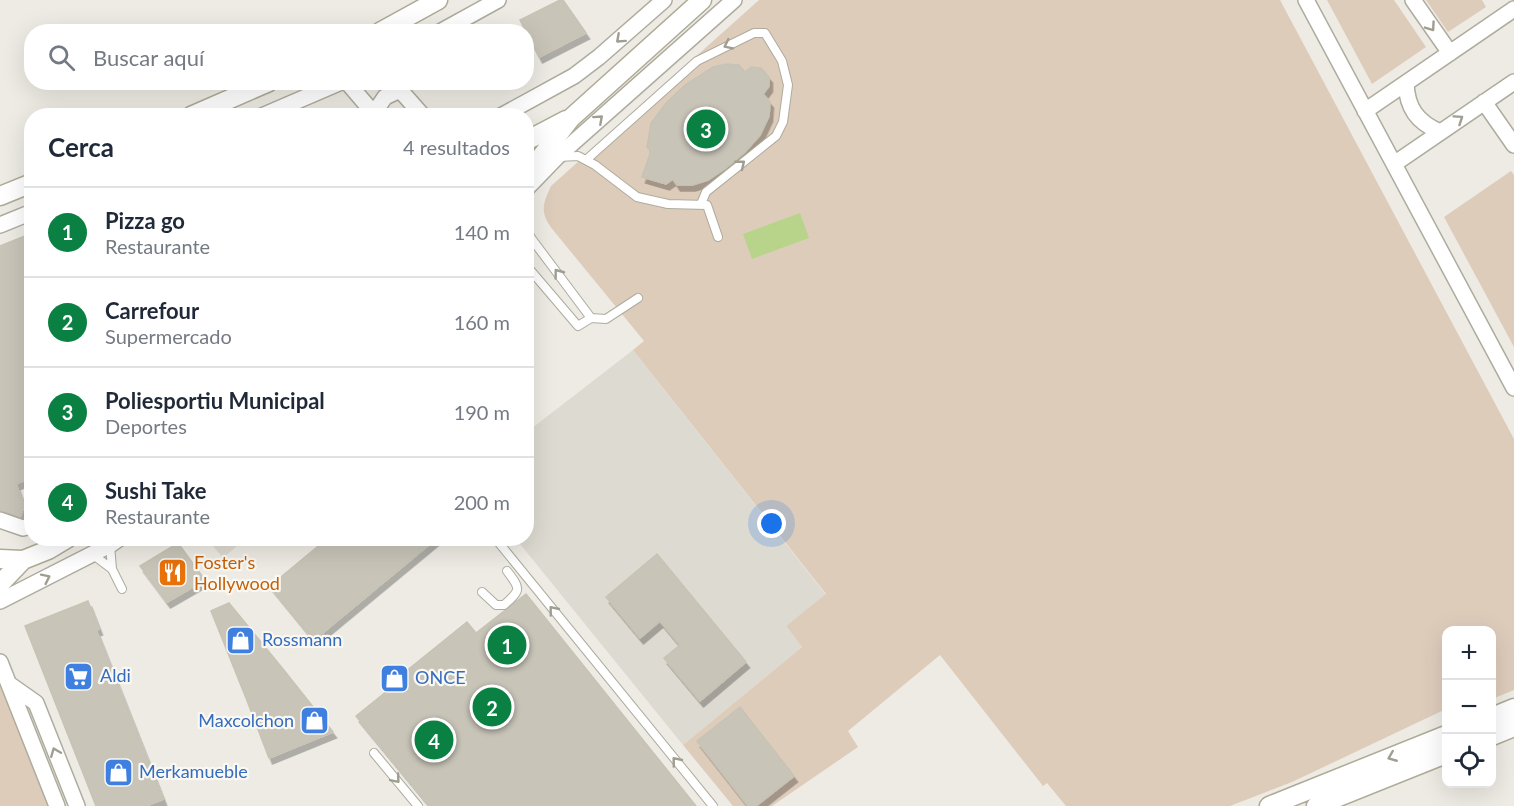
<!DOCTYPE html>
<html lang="es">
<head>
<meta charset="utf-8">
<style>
  body { margin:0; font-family:Lato,sans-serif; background:#f6f6f7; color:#1f2937 }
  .controls { position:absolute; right:18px; bottom:18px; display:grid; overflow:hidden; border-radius:12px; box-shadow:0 6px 24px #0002 }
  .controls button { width:54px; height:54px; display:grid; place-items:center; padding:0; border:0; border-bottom:2px solid #e0e1e3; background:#fff; color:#1f2937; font:30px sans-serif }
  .you { position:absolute; left:772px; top:524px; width:21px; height:21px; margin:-15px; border:4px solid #fff; border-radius:50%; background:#1a73e8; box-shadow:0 0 0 9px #1a73e833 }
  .badge { display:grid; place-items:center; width:39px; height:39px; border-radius:50%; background:#0b8043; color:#fff; font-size:20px; font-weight:700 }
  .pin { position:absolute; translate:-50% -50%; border:3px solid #fff; box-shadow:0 2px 6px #0006 }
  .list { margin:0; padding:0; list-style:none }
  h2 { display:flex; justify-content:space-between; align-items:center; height:78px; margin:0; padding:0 24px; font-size:26px }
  h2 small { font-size:20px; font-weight:400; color:#747a83 }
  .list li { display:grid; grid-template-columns:39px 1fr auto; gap:18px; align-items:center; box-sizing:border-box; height:90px; padding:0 24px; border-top:2px solid #e0e1e3 }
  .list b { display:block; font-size:22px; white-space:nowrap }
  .list p { margin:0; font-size:20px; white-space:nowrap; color:#747a83 }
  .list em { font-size:20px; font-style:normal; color:#747a83 }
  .icon { flex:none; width:33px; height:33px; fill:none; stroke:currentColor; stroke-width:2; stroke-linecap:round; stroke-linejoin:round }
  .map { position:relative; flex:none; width:1514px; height:806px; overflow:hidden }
  .search { position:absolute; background:#fff; box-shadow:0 6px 24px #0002; left:24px; top:24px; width:510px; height:66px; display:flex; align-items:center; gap:15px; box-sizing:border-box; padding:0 21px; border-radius:24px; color:#747a83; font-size:22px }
  .panel { position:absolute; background:#fff; box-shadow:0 6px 24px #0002; left:24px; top:108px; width:510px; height:438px; border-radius:24px }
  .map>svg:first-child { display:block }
</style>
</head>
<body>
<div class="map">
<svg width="1514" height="806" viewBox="0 0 1514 806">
  <defs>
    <filter id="shadow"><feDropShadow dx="3.5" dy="6" stdDeviation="0" flood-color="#0004"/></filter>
  </defs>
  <rect width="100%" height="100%" fill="#edebe3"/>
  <path fill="#dddad1" d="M633,350L826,595L786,626L802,647L683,745L516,539L526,538L527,432Z
    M207,539H245L223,558Z"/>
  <path fill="#deccbb" d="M759,0H1280L1514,439V690L1492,699V630H1446V709L1292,782L1230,806H1066L1047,783L1043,786L940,655L848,731L858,747L772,806H733L683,745L802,647L786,626L826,594L633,350L644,341L553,230C540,213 542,205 551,186Z
    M1327,0H1394L1426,47L1372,84Z
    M1426,0H1482L1486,7L1448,32Z
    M1511,171L1514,175V347L1444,217Z
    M0,680L50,806H0Z"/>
  <path fill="#b8d38a" d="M800,213L809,238L752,259L743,234Z"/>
  <path fill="#c8c4b8" stroke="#c7c3b5" stroke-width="1.5" filter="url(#shadow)" d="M560,0H563L586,33L539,57L520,20Z
    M727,64L739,65L745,72L751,67L761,68L769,77V86L763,94L770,102L769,116L760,135L745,152L726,168L708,180L692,185H677L673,179L666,184L642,177L651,151L647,147L651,123L666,103L685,85L713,67Z
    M32,233V477L16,484L24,506L20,517L0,510V246Z
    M328,538H437L314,640L270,586Z
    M178,543L205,580L167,602L140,566Z
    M657,554L746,662L700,701L664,658L680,645L660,621L640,638L606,597Z
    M526,594L696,806H430L356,716L397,683L394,681L467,622L476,633Z
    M88,601L99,629L96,630L163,799L146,806H96L25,626Z
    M229,603L283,669L333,732L269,758L246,698L211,611Z
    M740,707L794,776L756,806H748L697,741Z"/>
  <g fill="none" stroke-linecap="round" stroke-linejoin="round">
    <defs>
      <path id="lane" d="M558,157L578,156L595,165L637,197L668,204L707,205L718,237
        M586,160L697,61L754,33H765L782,61L788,85L783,122L776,136L706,192L701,204
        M526,228L531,238L591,318
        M526,265L578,326L591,318L606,319L638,298
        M495,538L713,806
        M110,545L112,569L122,589
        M92,554L112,569
        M482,592L496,605H504C521,590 521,589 507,571
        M374,753L418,806"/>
      <path id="street" d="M1306,0L1514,388
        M1413,0L1450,53
        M440,32L498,0
        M347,82L376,116
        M396,82L400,90L423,116
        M1406,83C1407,108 1417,122 1440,132
        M1484,102L1514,145
        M1365,111L1514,9
        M374,113L385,97L400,90
        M262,116L341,82
        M501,116L574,76L599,57L664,0
        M1394,164L1514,82
        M526,189L557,157L734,0
        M0,225L32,212
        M0,520L23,528L32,526
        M0,601L110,545L120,538
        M0,662L57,806
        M9,684L36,703L77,806"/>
      <path id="secondary" d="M380,32L438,0
        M191,116L269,82
        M526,141L566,120
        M526,176L571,118L702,0
        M0,196L32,183
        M0,559L23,560L48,550L68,538
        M0,584L23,560
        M1492,717L1514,708
        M1492,736L1514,727
        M1269,806L1446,735
        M1316,806L1446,754"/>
    </defs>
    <use href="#lane" stroke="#aeac9e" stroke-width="10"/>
    <use href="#street" stroke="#aeac9e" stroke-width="18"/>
    <use href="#secondary" stroke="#aeaa95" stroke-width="21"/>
    <use href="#lane" stroke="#fff" stroke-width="8"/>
    <use href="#street" stroke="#fff" stroke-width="15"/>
    <use href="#secondary" stroke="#fff" stroke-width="18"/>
  </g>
  <defs><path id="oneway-chevron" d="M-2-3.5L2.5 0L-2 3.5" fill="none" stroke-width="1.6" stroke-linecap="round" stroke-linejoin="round" transform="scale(1.5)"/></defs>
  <g stroke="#9f9e90">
    <use href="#oneway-chevron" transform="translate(1431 27) rotate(55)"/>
    <use href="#oneway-chevron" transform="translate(620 39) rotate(138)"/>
    <use href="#oneway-chevron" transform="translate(728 45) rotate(154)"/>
    <use href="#oneway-chevron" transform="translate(599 119) rotate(-42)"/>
    <use href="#oneway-chevron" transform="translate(1459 119) rotate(-34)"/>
    <use href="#oneway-chevron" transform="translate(741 164) rotate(-39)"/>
    <use href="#oneway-chevron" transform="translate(558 273) rotate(-127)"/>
    <use href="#oneway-chevron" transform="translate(46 578) rotate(-26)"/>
    <use href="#oneway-chevron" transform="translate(553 610) rotate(-129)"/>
    <use href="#oneway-chevron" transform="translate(55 752) rotate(-112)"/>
    <use href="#oneway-chevron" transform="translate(1392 757) rotate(158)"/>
    <use href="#oneway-chevron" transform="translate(676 761) rotate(-129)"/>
    <use href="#oneway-chevron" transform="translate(396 779) rotate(50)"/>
  </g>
  <defs>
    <symbol id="restaurant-square" viewBox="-11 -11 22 22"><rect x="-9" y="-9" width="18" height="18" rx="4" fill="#e8710a" stroke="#f9f8f3"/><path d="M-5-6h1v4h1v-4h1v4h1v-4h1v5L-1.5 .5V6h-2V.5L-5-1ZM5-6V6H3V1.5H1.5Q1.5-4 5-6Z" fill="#fff"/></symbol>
    <symbol id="shop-square" viewBox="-11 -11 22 22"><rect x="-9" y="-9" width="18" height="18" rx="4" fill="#3f7fe0" stroke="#f9f8f3"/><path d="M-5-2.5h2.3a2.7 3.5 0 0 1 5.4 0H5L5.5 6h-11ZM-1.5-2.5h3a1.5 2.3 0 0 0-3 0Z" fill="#fff"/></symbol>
    <symbol id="supermarket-square" viewBox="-11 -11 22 22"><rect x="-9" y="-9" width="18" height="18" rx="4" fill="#3f7fe0" stroke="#f9f8f3"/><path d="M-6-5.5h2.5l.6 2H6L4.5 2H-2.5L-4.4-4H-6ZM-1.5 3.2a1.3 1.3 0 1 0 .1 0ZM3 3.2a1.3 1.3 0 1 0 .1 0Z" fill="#fff"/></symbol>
  </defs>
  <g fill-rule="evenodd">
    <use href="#restaurant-square" x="156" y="556" width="33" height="33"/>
    <use href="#shop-square" x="224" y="624" width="33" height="33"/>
    <use href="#supermarket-square" x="62" y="660" width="33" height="33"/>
    <use href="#shop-square" x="378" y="662" width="33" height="33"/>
    <use href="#shop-square" x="298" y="704" width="33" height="33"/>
    <use href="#shop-square" x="102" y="756" width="33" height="33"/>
  </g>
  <g text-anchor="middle" stroke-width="4.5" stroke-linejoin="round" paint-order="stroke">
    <g font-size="18" fill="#c56008" stroke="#f9f8f3" text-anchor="start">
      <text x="194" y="569">Foster's<tspan x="194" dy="21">Hollywood</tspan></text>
    </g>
    <g font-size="18" fill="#366cbe" stroke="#f9f8f3" text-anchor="start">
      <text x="262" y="646">Rossmann</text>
      <text x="100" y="682">Aldi</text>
      <text x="415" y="684">ONCE</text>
      <text x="294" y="727" text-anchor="end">Maxcolchon</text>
      <text x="139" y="778">Merkamueble</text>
    </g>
  </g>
</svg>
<div class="controls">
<button>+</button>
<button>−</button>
<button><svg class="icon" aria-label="locate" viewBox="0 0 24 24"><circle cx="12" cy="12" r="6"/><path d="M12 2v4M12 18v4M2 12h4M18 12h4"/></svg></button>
</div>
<div class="you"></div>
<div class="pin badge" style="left:507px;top:645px">1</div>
<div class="pin badge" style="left:492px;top:707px">2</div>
<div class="pin badge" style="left:706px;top:129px">3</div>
<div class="pin badge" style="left:434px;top:740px">4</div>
<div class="search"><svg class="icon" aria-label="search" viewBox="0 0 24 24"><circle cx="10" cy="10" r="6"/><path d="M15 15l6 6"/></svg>Buscar aquí</div>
<section class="panel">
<h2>Cerca<small>4 resultados</small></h2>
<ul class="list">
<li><span class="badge">1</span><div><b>Pizza go</b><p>Restaurante</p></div><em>140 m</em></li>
<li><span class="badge">2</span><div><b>Carrefour</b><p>Supermercado</p></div><em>160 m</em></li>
<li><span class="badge">3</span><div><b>Poliesportiu Municipal</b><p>Deportes</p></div><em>190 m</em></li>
<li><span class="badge">4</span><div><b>Sushi Take</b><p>Restaurante</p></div><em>200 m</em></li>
</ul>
</section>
</div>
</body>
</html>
